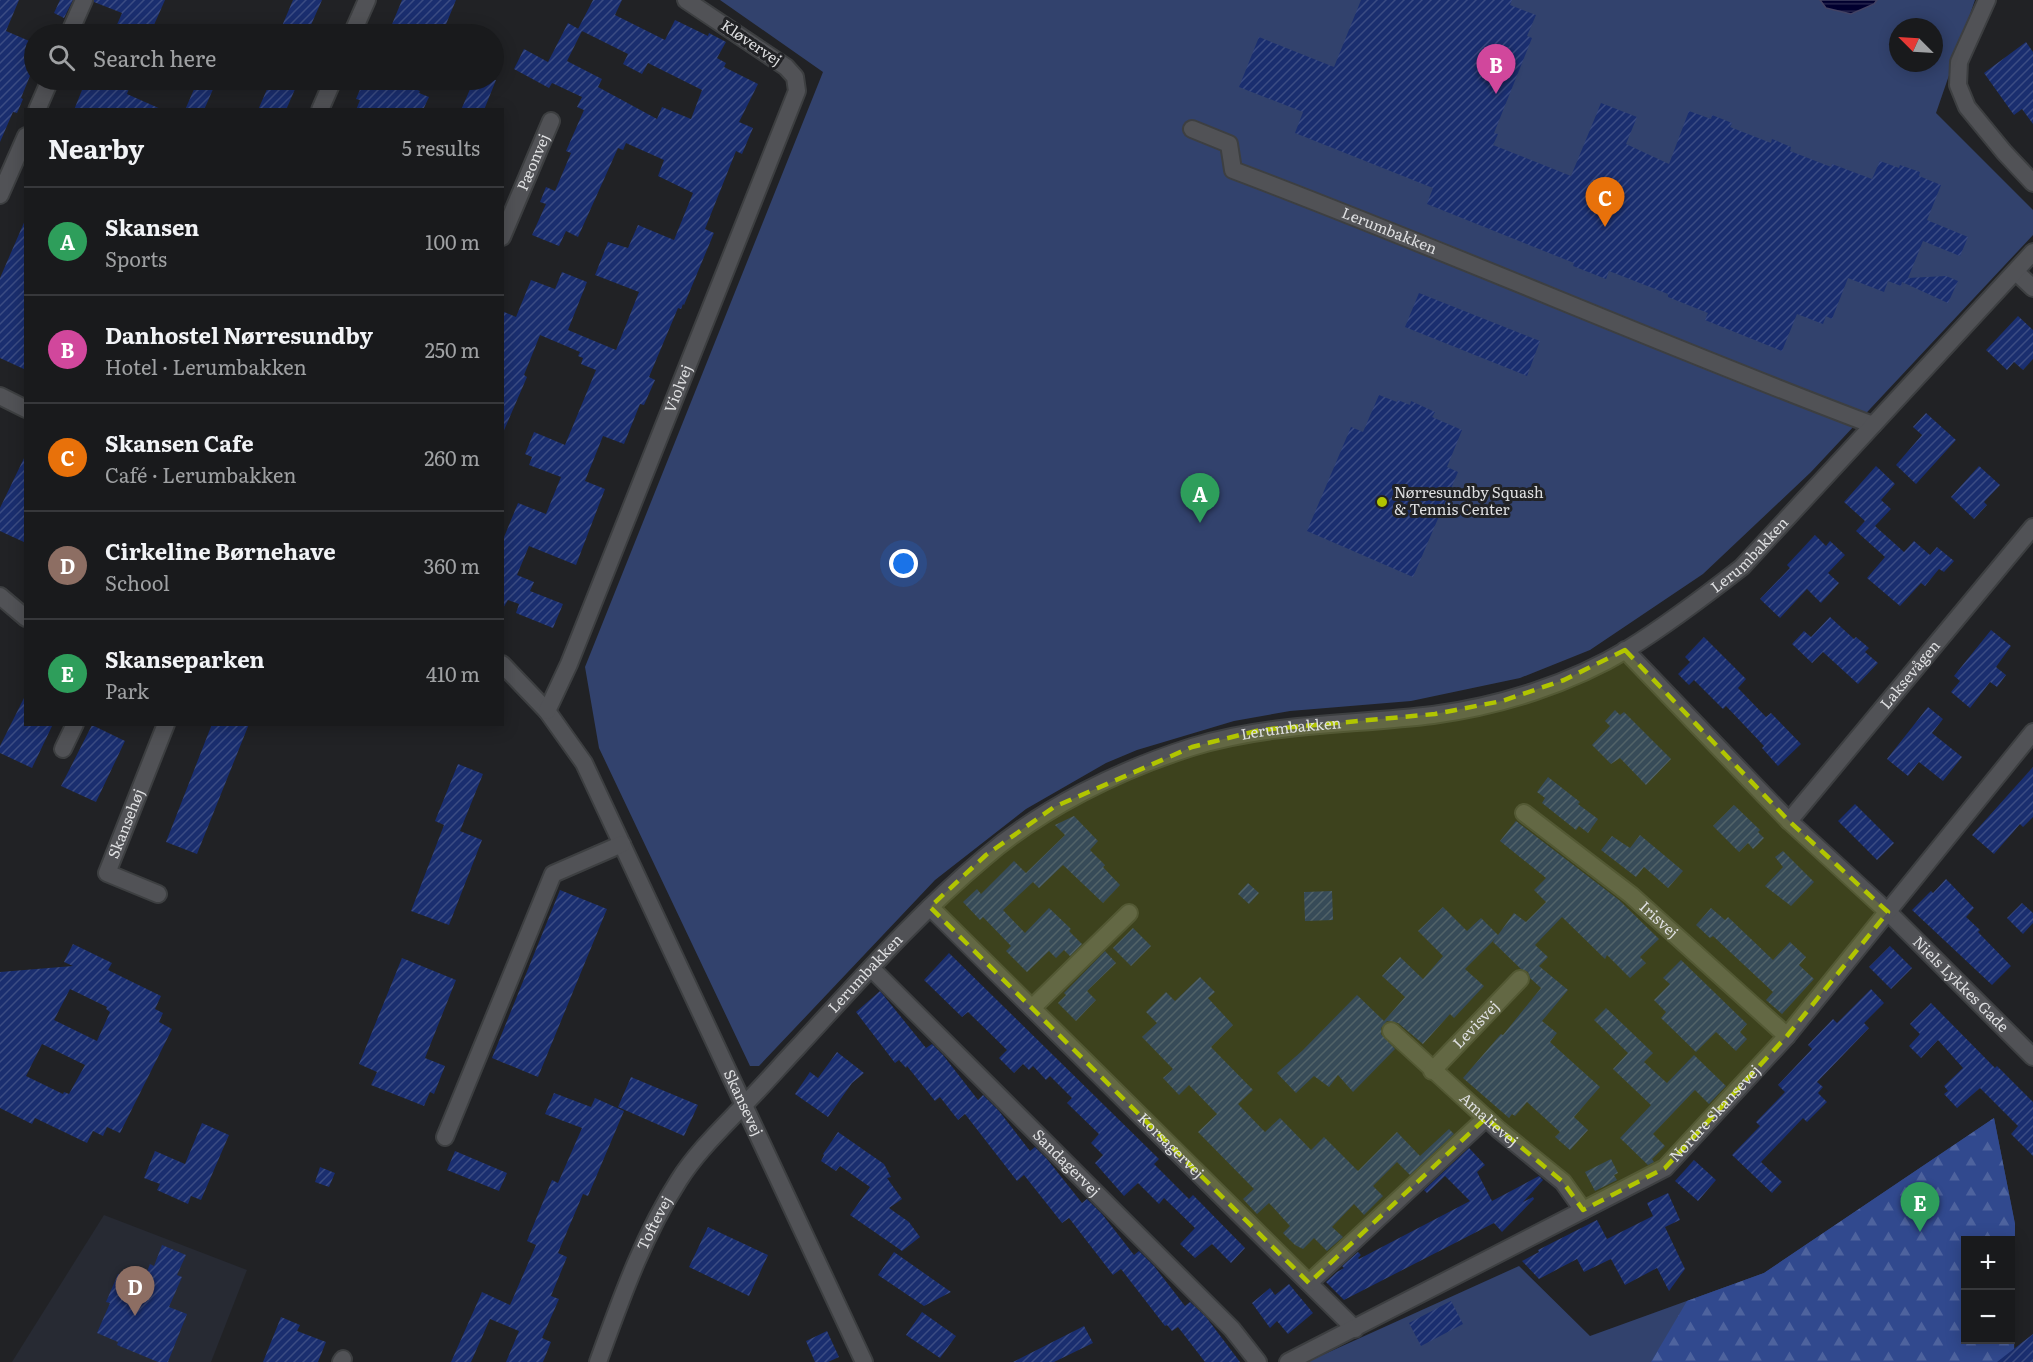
<!DOCTYPE html>
<html lang="en">
<head>
<meta charset="utf-8">
<style>
  body { margin:0; font-family:Literata,serif; background:#222325; color:#f1f3f6 }
  .controls { position:absolute; right:18px; bottom:18px; display:grid; overflow:hidden; border-radius:0px; box-shadow:0 3px 15px #0003 }
  .controls button { width:54px; height:54px; display:grid; place-items:center; padding:0; border:0; border-bottom:2px solid #37383b; background:#191a1c; color:#f1f3f6; font:30px sans-serif }
  .compass { position:absolute; left:1889px; top:18px; width:54px; height:54px; border-radius:50%; background:#191a1c; box-shadow:0 3px 15px #0003; rotate:294deg }
  .you { position:absolute; left:904px; top:564px; width:21px; height:21px; margin:-15px; border:4px solid #fff; border-radius:50%; background:#1a73e8; box-shadow:0 0 0 9px #1a73e833 }
  .badge { display:grid; place-items:center; width:39px; height:39px; border-radius:50%; background:#0f766e; color:#fff; font-size:20px; font-weight:700 }
  .pin { position:absolute; translate:-50% -50px; filter:drop-shadow(0 2px 3px #0008) }
  .pin::after { content:''; position:absolute; top:32px; width:21px; height:18px; background:inherit; clip-path:polygon(0 0,100% 0,50% 100%) }
  .list { margin:0; padding:0; list-style:none }
  h2 { display:flex; justify-content:space-between; align-items:center; height:78px; margin:0; padding:0 24px; font-size:26px }
  h2 small { font-size:20px; font-weight:400; color:#9fa1a3 }
  .list li { display:grid; grid-template-columns:39px 1fr auto; gap:18px; align-items:center; box-sizing:border-box; height:108px; padding:0 24px; border-top:2px solid #37383b }
  .list b { display:block; font-size:22px; white-space:nowrap }
  .list p { margin:0; font-size:20px; white-space:nowrap; color:#9fa1a3 }
  .list em { font-size:20px; font-style:normal; color:#9fa1a3 }
  .icon { flex:none; width:33px; height:33px; fill:none; stroke:currentColor; stroke-width:2; stroke-linecap:round; stroke-linejoin:round }
  .map { position:relative; flex:none; width:2033px; height:1362px; overflow:hidden }
  .search { position:absolute; background:#191a1c; box-shadow:0 3px 15px #0003; left:24px; top:24px; width:480px; height:66px; display:flex; align-items:center; gap:15px; box-sizing:border-box; padding:0 21px; border-radius:33px; color:#9fa1a3; font-size:22px }
  .panel { position:absolute; background:#191a1c; box-shadow:0 3px 15px #0003; left:24px; top:108px; width:480px; height:618px; border-radius:0px }
  .map>svg:first-child { display:block }
</style>
</head>
<body>
<div class="map">
<svg width="2033" height="1362" viewBox="0 0 2033 1362">
  <defs>
    <pattern id="forest-firs" width="22" height="20" patternUnits="userSpaceOnUse" patternTransform="scale(1.5)"><rect width="22" height="20" fill="#31498e"/><path d="M5 1l3.5 6h-7zM16 11l3.5 6h-7z" fill="#4e639e"/></pattern>
    <pattern id="water-rules" width="6" height="5" patternUnits="userSpaceOnUse" patternTransform="scale(1.5)"><rect width="6" height="5" fill="#01002f"/><path d="M0 2.5h6" fill="none" stroke="#26254d"/></pattern>
    <pattern id="building-hatch" width="6" height="6" patternUnits="userSpaceOnUse" patternTransform="scale(1.5)"><rect width="6" height="6" fill="#1a2e6f"/><path d="M-1 1l2-2M0 6l6-6M5 7l2-2" fill="none" stroke="#3b4c83"/></pattern>
  </defs>
  <rect width="100%" height="100%" fill="#212225"/>
  <path fill="#272a33" d="M104,1215L247,1270L211,1362H12Z"/>
  <path fill="#32426d" fill-rule="evenodd" d="M720,0H1975L1936,113L2033,210V235L1811,472L1703,574L1590,650L1520,678L1411,701L1290,711L1234,721L1137,750L1106,763L1026,809L935,880L759,1066H750L599,748L585,667L823,72ZM1898,27H1934V63H1898Z
    M1994,1118L2015,1224L2014,1362H1307L1519,1266L1590,1336L1764,1273ZM1966,1240H2010V1340H1966Z"/>
  <path fill="url(#forest-firs)" fill-rule="evenodd" d="M1994,1118L2015,1224L2014,1362H1651L1687,1301L1764,1273ZM1966,1240H2010V1340H1966Z"/>
  <path fill="url(#water-rules)" stroke="#434364" stroke-width="1.5" d="M1820,0H1877L1874,4L1851,14L1826,8Z"/>
  <path fill="url(#building-hatch)" fill-rule="evenodd" d="M0,0H19L6,31L34,43V66L21,98L23,99L17,113L13,112L0,142Z
    M60,0H73L64,18L54,13Z
    M94,0H165L150,34H113L122,13L94,2Z
    M293,0H322L307,34H302L282,26Z
    M402,0H456L442,34H388Z
    M593,0H622L615,15L665,40L675,20L708,36L709,33L726,42L717,58L726,63L724,67L758,84L739,122L753,128L742,154L736,151L705,229L714,233L684,305L683,304L681,309L678,308L649,377L655,380L644,405L640,404L624,444L603,436L585,481L605,489L576,565L529,546L517,575L534,582L530,591L563,604L553,628L516,613L519,604L508,600L502,610V542L518,503L546,514L561,477L529,465L532,457L525,454L534,432L565,445L596,370L581,364L583,358L578,356L580,352L540,335L524,375L527,377L502,435V311L516,317L531,280L555,289L562,272L587,282L568,330L616,350L639,292L595,275L608,242L628,248L638,225L674,240L693,193L658,176L664,160L626,143L623,150L618,148L578,237L566,231L559,246L532,235L546,204L540,202L546,187L555,191L571,153L566,151L584,110L577,107L582,97L552,83L549,88L514,69L524,49L548,62L568,23L582,31L567,61L602,79L598,87L657,119L662,107L691,119L702,90L648,63L642,74L623,64L628,54L578,29Z
    M1361,0H1512L1510,5L1536,15L1527,36L1532,38L1494,133L1498,134L1493,145L1571,176L1601,103L1637,117L1626,144L1669,164L1689,111L1711,119L1712,115L1732,123L1730,127L1771,143L1772,139L1791,147L1790,151L1831,167L1832,164L1872,179L1880,161L1899,168L1900,165L1920,172L1919,176L1941,185L1927,220L1968,237L1960,256L1923,241L1908,278L1946,276L1958,281L1948,303L1902,282L1901,286L1888,281L1884,292L1848,278L1832,319L1826,316L1823,324L1797,314L1782,351L1705,320L1708,313L1668,297V294L1609,271L1606,279L1573,266L1574,263L1427,204L1433,188L1295,133L1303,112L1239,87L1259,37L1334,67Z
    M2026,42L2033,52V124L2022,109L2014,115L1984,73Z
    M86,80H132L127,94L163,110H74Z
    M198,80H217L204,110H185Z
    M271,80H299L286,110H258Z
    M364,80H394L420,91L419,93L429,97L423,110H356L360,100L356,99Z
    M474,80H496L484,110H461Z
    M26,218V370L0,358V278Z
    M1419,293L1540,341L1527,376L1405,327Z
    M2018,316L2033,330V359L2023,370L2014,362L2007,370L1986,350Z
    M1379,395L1397,402L1398,400L1410,405L1411,401L1435,412L1432,417L1462,430L1447,467L1458,472L1413,577L1307,531L1351,427L1363,432Z
    M1926,413L1956,440L1916,484L1896,465L1922,435L1913,427Z
    M26,454V543L0,531V508Z
    M1876,466L1895,484L1881,500L1891,509L1875,526L1904,552L1914,541L1930,555L1937,547L1954,561L1944,572L1939,569L1925,586L1921,583L1900,606L1867,578L1885,557L1856,531L1865,521L1844,502Z
    M1979,466L2000,485L1984,502L1987,505L1974,519L1951,497Z
    M1815,535L1826,546L1830,541L1845,555L1828,573L1839,583L1821,603L1807,589L1780,618L1760,599L1790,568L1787,565Z
    M1830,617L1854,639L1856,637L1869,648L1865,652L1878,663L1858,684L1823,652L1812,663L1792,644L1804,631L1811,637Z
    M1991,630L2011,646L1996,667L2006,675L1997,687L1990,682L1970,708L1951,692L1960,681L1954,676Z
    M1704,637L1746,679L1738,688L1766,717L1771,713L1801,744L1778,766L1762,748L1764,746L1726,706L1723,709L1694,680L1689,685L1678,674L1690,662L1685,657Z
    M26,694V724H53L32,768L0,753V746Z
    M1928,707L1943,719L1932,733L1962,757L1943,781L1919,762L1908,776L1887,759Z
    M1615,710L1620,715L1624,712L1671,759L1646,785L1620,758L1611,764L1592,745L1610,726L1605,721Z
    M212,724H249L197,854L166,842Z
    M92,725L125,741L96,802L61,786Z
    M458,764L483,774L460,831L482,840L449,925L411,911L444,825L435,821Z
    M2033,767V817L2023,827L2020,824L1994,854L1972,835Z
    M1548,777L1580,802L1578,804L1598,819L1588,833L1579,826L1576,830L1542,803L1545,798L1537,792Z
    M1855,804L1894,843L1877,860L1838,821Z
    M1734,805L1760,830L1758,832L1764,838L1753,849L1748,843L1739,852L1713,826Z
    M1074,816L1098,841L1090,850L1105,865L1103,867L1120,885L1103,903L1063,865L1039,888L1033,882L1003,910L1025,933L1049,908L1071,929L1069,931L1082,944L1070,956L1064,950L1056,958L1049,951L1027,972L1006,951L1011,946L983,917L980,920L963,902L977,889L981,894L1014,861L1026,873L1065,835L1055,825Z
    M1516,821L1619,900L1659,939L1640,957L1646,963L1630,978L1607,955L1605,959L1562,917L1535,945L1548,957L1539,966L1568,990L1542,1021L1557,1033L1550,1042L1600,1087L1574,1117L1588,1130L1570,1150L1555,1137L1560,1132L1527,1102L1515,1116L1512,1114L1509,1118L1463,1078L1501,1034L1503,1035L1541,988L1530,978L1528,972L1521,969L1493,942L1496,938L1465,969L1484,986L1454,1018L1450,1014L1423,1044L1398,1023L1387,1021L1381,1028V1034L1395,1049L1353,1092L1338,1075L1329,1087L1314,1076L1296,1093L1277,1073L1303,1050L1357,995L1384,1021L1405,997L1382,976L1400,957L1423,979L1443,956L1418,931L1443,907L1467,931L1481,918L1498,935L1514,913L1526,922L1546,902L1534,890L1546,878L1500,841Z
    M1640,835L1683,871L1668,888L1644,867L1636,877L1601,850L1612,836L1630,848Z
    M1783,851L1814,882L1791,906L1765,886L1783,867L1775,857Z
    M1946,879L1974,908L1966,917L1980,930L1978,932L2011,966L1992,985L1912,910L1931,891L1933,893Z
    M1248,883L1259,893L1249,904L1238,894Z
    M560,890L607,909L538,1077L492,1058Z
    M1332,891L1333,920L1305,921L1304,892Z
    M2022,903L2033,913V923L2023,934L2007,918Z
    M1711,908L1725,920L1728,917L1773,960L1790,942L1806,957L1799,965L1814,979L1782,1014L1766,1000L1773,992L1713,936L1710,938L1696,925Z
    M1133,928L1151,946L1131,966L1113,948Z
    M73,944L112,963L108,970L161,996L155,1009L163,1013L159,1022L172,1029L120,1133L107,1127L103,1136L93,1131L87,1143L35,1118L32,1124L0,1108V972L73,966L64,962ZM70,989L107,1007L106,1009L110,1012L97,1041L54,1020ZM42,1044L85,1065L69,1094L64,1092L63,1094L26,1076Z
    M1890,946L1912,968L1891,989L1869,967Z
    M1105,951L1116,963L1087,991L1096,1000L1076,1021L1058,1003L1066,995L1064,993Z
    M949,953L1159,1159L1154,1164L1189,1199L1193,1195L1245,1248L1231,1263L1212,1244L1195,1258L1180,1244L1195,1228L1164,1198L1159,1204L1138,1183L1124,1196L1095,1163L1103,1155L1091,1143L1099,1134L1067,1103L1072,1098L1050,1076L1046,1080L1033,1066L1029,1070L1023,1064L1014,1073L999,1058L1007,1050L968,1012L962,1017L924,980Z
    M402,958L456,980L425,1058L445,1066L434,1094L430,1092L424,1106L371,1085L377,1072L359,1064Z
    M1681,960L1747,1024L1740,1032L1747,1039L1736,1051L1716,1032L1696,1052L1661,1018L1666,1012L1654,1000L1670,984L1663,978Z
    M1200,977L1215,992L1208,998L1233,1025L1211,1047L1253,1090L1238,1104L1265,1132L1280,1118L1311,1150L1324,1137L1358,1171L1397,1132L1420,1156L1449,1129L1454,1134L1410,1175L1397,1162L1373,1186L1383,1196L1364,1215L1354,1204L1332,1227L1343,1237L1327,1251L1314,1238L1303,1249L1295,1245L1283,1233L1290,1226L1269,1203L1257,1214L1243,1199L1254,1189L1198,1132L1217,1114L1189,1085L1179,1095L1163,1078L1173,1069L1142,1037L1157,1023L1146,1012L1166,992L1175,1001Z
    M1871,989L1884,1003L1864,1023L1869,1028L1817,1082L1823,1087L1818,1093L1827,1102L1807,1122L1803,1118L1761,1162L1782,1182L1772,1193L1732,1155L1760,1126L1756,1122L1785,1092L1778,1085L1812,1049L1808,1045L1833,1019L1837,1023Z
    M880,991L926,1048L932,1044L943,1055L978,1100L983,1095L999,1111L1030,1151L1035,1147L1047,1159L1082,1203L1087,1199L1102,1214L1134,1255L1139,1251L1154,1266L1185,1306L1190,1302L1206,1317L1240,1362H1205L1178,1327L1172,1331L1167,1325L1165,1326L1121,1269L1113,1275L1069,1218L1062,1223L1024,1175L1017,1181L965,1114L958,1120L940,1097L935,1101L907,1066L906,1068L899,1060L895,1063L856,1012Z
    M1931,1003L1995,1068L1997,1066L2033,1102V1156L2011,1134L2018,1126L1980,1088L1957,1108L1944,1094L1948,1091L1944,1086L1963,1068L1938,1040L1921,1058L1909,1046L1920,1034L1910,1024Z
    M1606,1008L1653,1053L1644,1062L1667,1083L1694,1055L1726,1086L1709,1104L1695,1090L1693,1092L1653,1134L1665,1146L1652,1159L1654,1162L1648,1165L1620,1138L1651,1105L1613,1069L1628,1053L1594,1020Z
    M837,1052L864,1073L852,1083L828,1117L795,1094L810,1072L818,1078Z
    M631,1077L698,1105L684,1136L618,1107Z
    M554,1093L591,1107L595,1098L624,1111L588,1196L583,1194L558,1253L567,1257L551,1296L559,1299L542,1338L551,1342L543,1362H506L519,1331L490,1319L471,1362H451L482,1292L510,1305L536,1245L527,1241L552,1180L558,1183L582,1128L545,1114Z
    M202,1123L229,1135L201,1200L191,1196L188,1204L157,1190L160,1184L144,1178L155,1151L185,1164Z
    M838,1132L884,1164L891,1177L887,1178L902,1199L889,1208L909,1222L920,1237L902,1251L850,1215L870,1187L840,1166L836,1171L821,1161L824,1155L823,1154Z
    M1469,1148L1485,1165L1477,1172L1492,1201L1539,1176L1543,1180L1523,1202L1533,1197L1534,1199L1502,1232L1494,1223L1344,1300L1326,1282L1337,1272L1344,1268L1342,1266L1358,1252L1361,1255L1358,1258L1359,1259L1470,1201L1445,1176L1427,1193L1424,1190Z
    M455,1151L507,1173L499,1191L447,1170Z
    M1611,1159L1618,1173L1614,1175L1617,1180L1595,1191L1585,1172Z
    M1694,1160L1716,1180L1698,1201L1675,1181Z
    M320,1167L335,1173L329,1187L315,1182Z
    M1668,1193L1680,1220L1665,1227L1685,1269L1669,1291L1657,1268L1625,1285L1611,1259L1584,1272L1577,1259L1539,1279L1522,1261L1539,1252L1538,1250L1597,1220L1607,1239L1653,1216L1647,1203Z
    M708,1227L768,1255L749,1296L689,1267Z
    M162,1245L186,1255L177,1275L182,1277L169,1307L187,1314L168,1362H158L117,1345L118,1342L97,1333L110,1303L106,1302L118,1274L142,1284L150,1264L154,1266Z
    M894,1252L951,1292L924,1306L878,1275Z
    M1289,1284L1313,1313L1288,1334L1277,1321L1270,1328L1252,1303L1270,1288L1275,1295Z
    M1451,1301L1463,1324L1421,1346L1409,1323Z
    M922,1312L956,1336L940,1358L906,1335Z
    M281,1317L300,1325L297,1331L326,1342L318,1362H263Z
    M1084,1326L1093,1343L1054,1362H1013Z
    M827,1331L839,1357L828,1362H815L806,1341Z
    M2033,1334V1362H1997Z"/>
  <g fill="none" stroke-linecap="round" stroke-linejoin="round">
    <defs>
      <g id="street">
        <path d="M1987,0L1959,62L1958,85L1967,107L2004,152L2033,183"/>
        <path d="M69,34L84,0"/>
        <path d="M352,34L367,0"/>
        <path d="M37,110L50,80"/>
        <path d="M320,110L333,80"/>
        <path id="s1" d="M1192,129L1229,144L1233,170C1448,251 1658,344 1873,425"/>
        <path d="M0,195L26,136"/>
        <path id="s2" d="M502,237L551,121"/>
        <path d="M2016,272L2033,288"/>
        <path d="M0,396L26,409"/>
        <path d="M0,596L26,618"/>
        <path id="s3" d="M1625,650L1789,821L1888,912L2033,1057"/>
        <path id="s4" d="M502,664L547,711L584,763L864,1362"/>
        <path id="s5" d="M547,711L569,664L797,91L795,77L786,67L686,0"/>
        <path d="M63,749L75,724"/>
        <path id="s6" d="M1524,813L1631,895L1787,1036"/>
        <path id="s7" d="M1789,821L2033,527"/>
        <path id="s8" d="M158,894L107,873L166,724"/>
        <path id="s9" d="M930,907L1355,1329"/>
        <path id="s10" d="M871,968L1232,1329L1258,1362"/>
        <path d="M1032,1008L1129,913"/>
        <path id="s11" d="M1391,1031L1499,1130L1563,1182L1583,1210"/>
        <path id="s12" d="M1432,1071L1520,979"/>
        <path d="M445,1137L553,874L622,844"/>
        <path d="M1309,1283L1486,1118"/>
        <path d="M341,1362L343,1359"/>
        <path id="s13" d="M598,1362C621,1299 643,1236 679,1180C696,1153 720,1130 742,1107C761,1088 779,1067 797,1048C857,983 916,915 984,858C1042,808 1119,770 1192,747C1270,723 1352,725 1433,715C1500,706 1570,684 1628,649C1668,624 1705,596 1742,567L2033,252"/>
        <path id="s14" d="M1288,1362L1665,1168L1787,1036L2033,732"/>
      </g>
    </defs>
    <use href="#street" stroke="#3d3f41" stroke-width="20"/>
    <use href="#street" stroke="#515256" stroke-width="16"/>
  </g>
  <path fill="#b1c500" fill-opacity="0.2" stroke="#b1c500" stroke-width="4.5" stroke-dasharray="12 8" stroke-linejoin="round" d="M1625,650L1789,821L1888,912L1787,1036L1665,1168L1583,1210L1563,1182L1486,1118L1309,1283L930,907L986,855L1054,807L1192,747L1260,730L1435,714L1502,701L1564,680Z"/>
  <circle fill="#b1c500" stroke="#212225" stroke-width="2" cx="1382" cy="502" r="6"/>
  <g text-anchor="middle" stroke-width="6" stroke-linejoin="round" paint-order="stroke">
    <g font-size="15" fill="#dedfe1" stroke="#212225">
      <text transform="translate(751 43) rotate(34)" y="5">Kløvervej</text>
      <text dy="5" stroke="none"><textPath href="#s2" startOffset="81">Pæonvej</textPath></text>
      <text dy="5" stroke="none"><textPath href="#s1" startOffset="234">Lerumbakken</textPath></text>
      <text dy="5" stroke="none"><textPath href="#s5" startOffset="348">Violvej</textPath></text>
      <text dy="5" stroke="none"><textPath href="#s13" startOffset="1486">Lerumbakken</textPath></text>
      <text dy="5" stroke="none"><textPath href="#s7" startOffset="190">Laksevågen</textPath></text>
      <text dy="5" stroke="none"><textPath href="#s13" startOffset="982">Lerumbakken</textPath></text>
      <text dy="5" stroke="none"><textPath href="#s8" startOffset="108">Skansehøj</textPath></text>
      <text dy="5" stroke="none"><textPath href="#s6" startOffset="172">Irisvej</textPath></text>
      <text dy="5" stroke="none"><textPath href="#s13" startOffset="478">Lerumbakken</textPath></text>
      <text dy="5" stroke="none"><textPath href="#s3" startOffset="474">Niels Lykkes Gade</textPath></text>
      <text dy="5" stroke="none"><textPath href="#s12" startOffset="64">Levisvej</textPath></text>
      <text dy="5" stroke="none"><textPath href="#s4" startOffset="504">Skansevej</textPath></text>
      <text dy="5" stroke="none"><textPath href="#s14" startOffset="498">Nordre Skansevej</textPath></text>
      <text dy="5" stroke="none"><textPath href="#s11" startOffset="132">Amalievej</textPath></text>
      <text dy="5" stroke="none"><textPath href="#s9" startOffset="339">Korsagervej</textPath></text>
      <text dy="5" stroke="none"><textPath href="#s10" startOffset="276">Sandagervej</textPath></text>
      <text dy="5" stroke="none"><textPath href="#s13" startOffset="150">Toftevej</textPath></text>
    </g>
    <g font-size="15" fill="#dedfe1" stroke="#212225" text-anchor="start">
      <text x="1394" y="498">Nørresundby Squash<tspan x="1394" dy="17">&amp; Tennis Center</tspan></text>
    </g>
  </g>
</svg>
<div class="controls">
<button>+</button>
<button>−</button>
</div>
<svg class="compass" viewBox="-18 -18 36 36"><path d="M0-13l5 13h-10z" fill="#e53935"/><path d="M0 13l5-13h-10z" fill="#9fa1a3"/></svg>
<div class="you"></div>
<div class="pin badge" style="left:1200px;top:523px;background:#2e9e5b">A</div>
<div class="pin badge" style="left:1496px;top:94px;background:#d1479c">B</div>
<div class="pin badge" style="left:1605px;top:227px;background:#e8710a">C</div>
<div class="pin badge" style="left:135px;top:1316px;background:#8d6e63">D</div>
<div class="pin badge" style="left:1920px;top:1232px;background:#2e9e5b">E</div>
<div class="search"><svg class="icon" aria-label="search" viewBox="0 0 24 24"><circle cx="10" cy="10" r="6"/><path d="M15 15l6 6"/></svg>Search here</div>
<section class="panel">
<h2>Nearby<small>5 results</small></h2>
<ul class="list">
<li><span class="badge" style="background:#2e9e5b">A</span><div><b>Skansen</b><p>Sports</p></div><em>100 m</em></li>
<li><span class="badge" style="background:#d1479c">B</span><div><b>Danhostel Nørresundby</b><p>Hotel · Lerumbakken</p></div><em>250 m</em></li>
<li><span class="badge" style="background:#e8710a">C</span><div><b>Skansen Cafe</b><p>Café · Lerumbakken</p></div><em>260 m</em></li>
<li><span class="badge" style="background:#8d6e63">D</span><div><b>Cirkeline Børnehave</b><p>School</p></div><em>360 m</em></li>
<li><span class="badge" style="background:#2e9e5b">E</span><div><b>Skanseparken</b><p>Park</p></div><em>410 m</em></li>
</ul>
</section>
</div>
</body>
</html>
